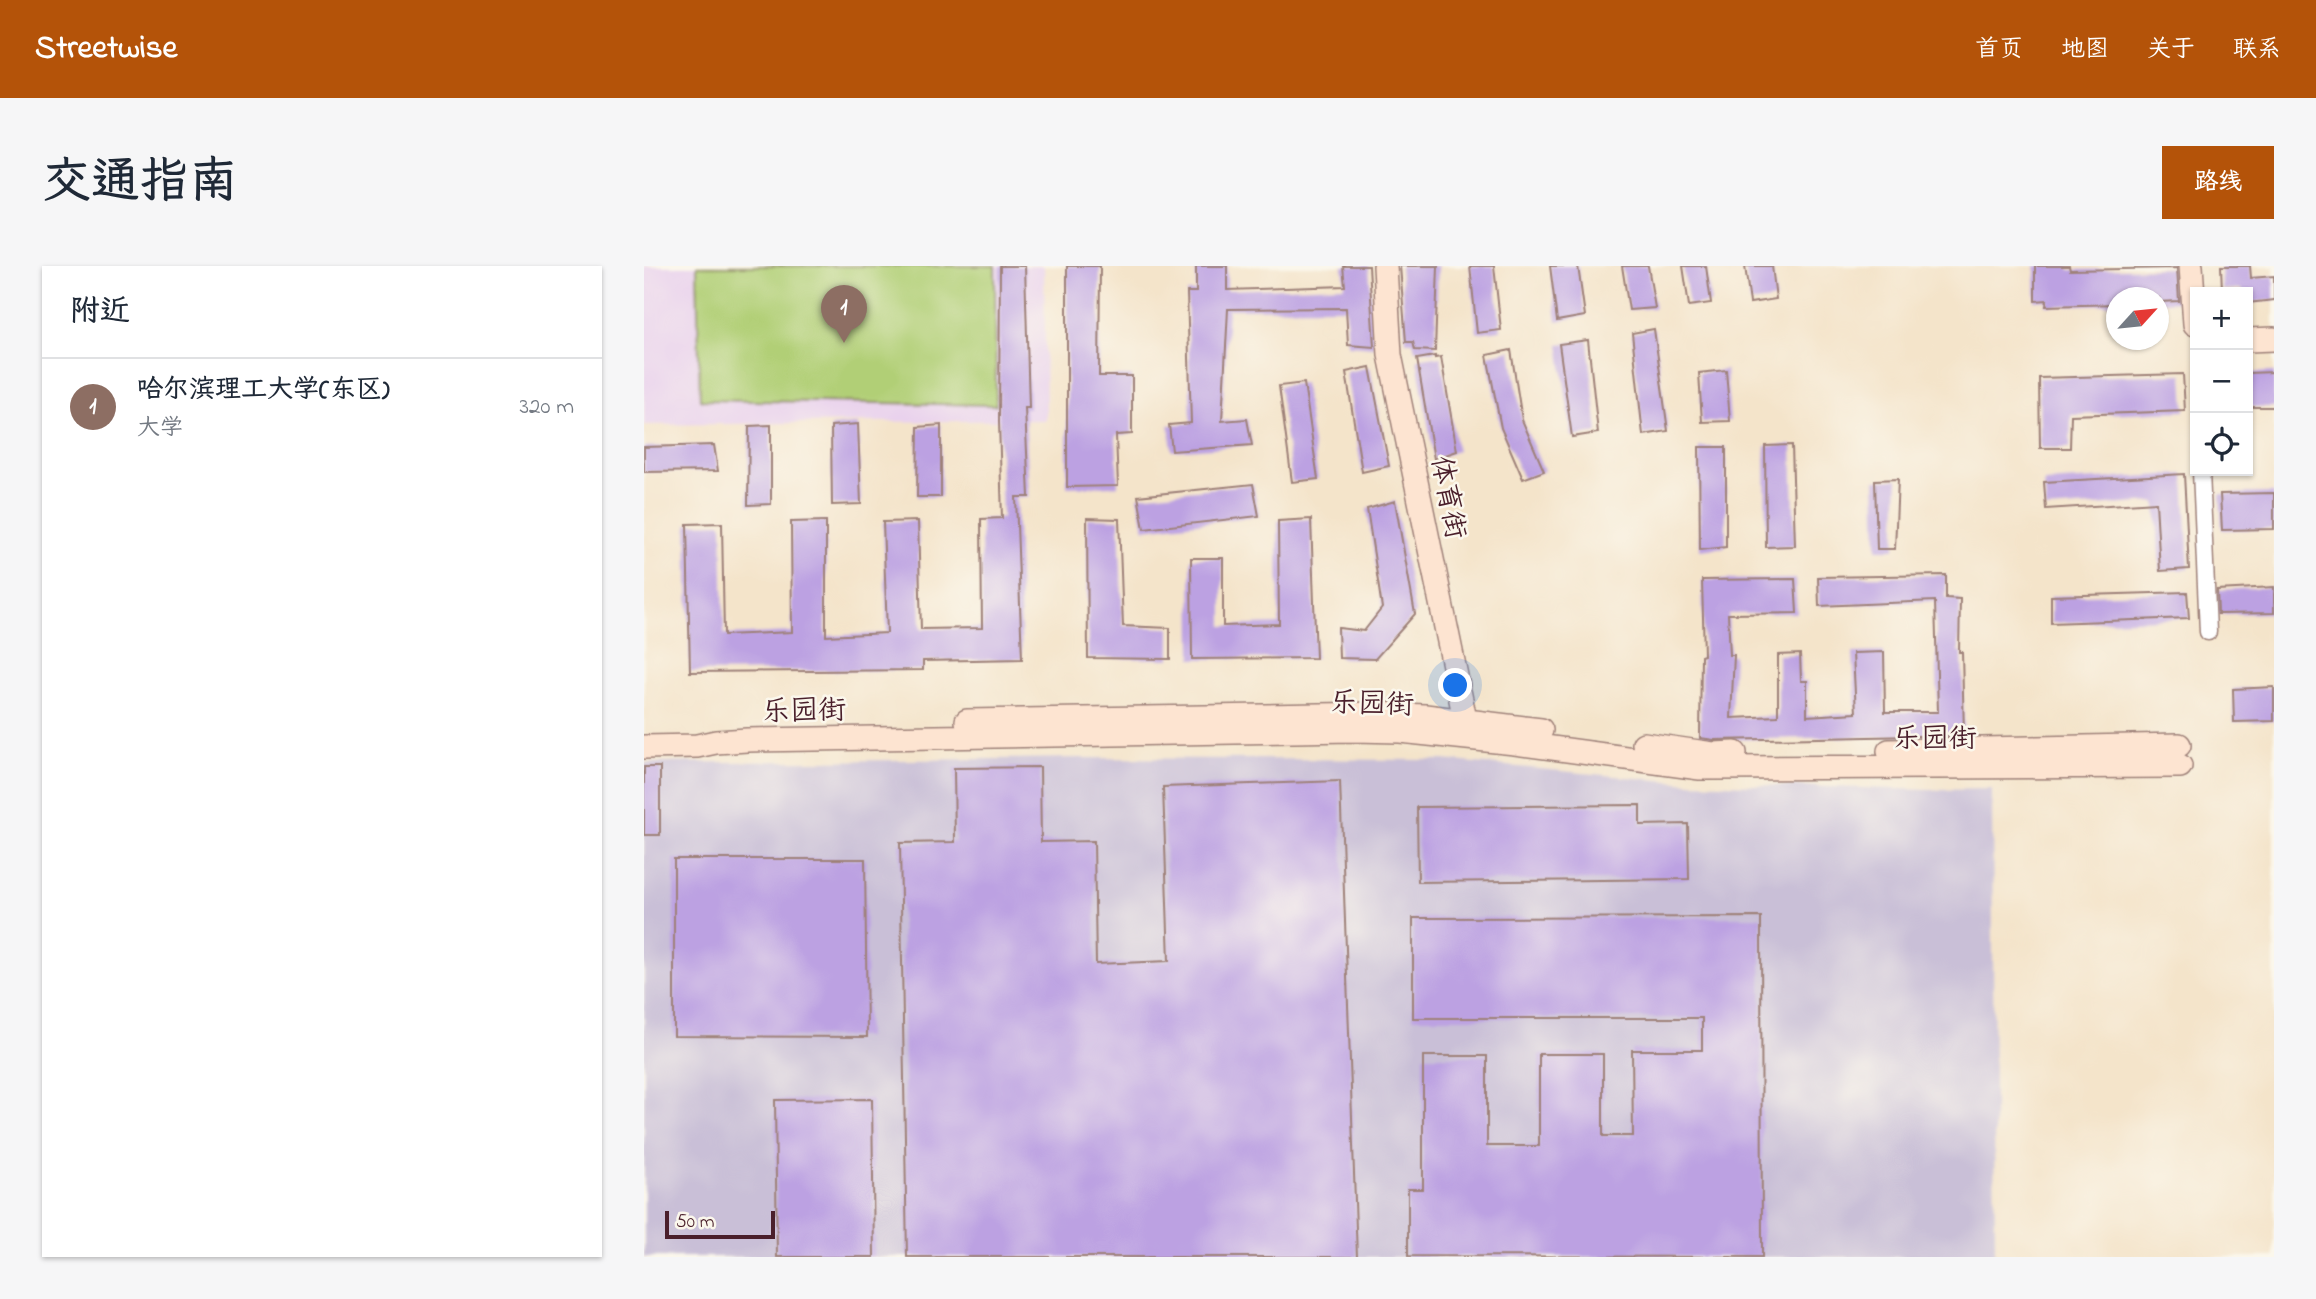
<!DOCTYPE html>
<html lang="zh">
<head>
<meta charset="utf-8">
<style>
  body { margin:0; font-family:"Indie Flower","LXGW WenKai TC",sans-serif; background:#f6f6f7; color:#1f2937 }
  .controls { position:absolute; right:21px; top:21px; display:grid; overflow:hidden; border-radius:0px; box-shadow:0 2px 5px #0004 }
  .controls button { width:63px; height:63px; display:grid; place-items:center; padding:0; border:0; border-bottom:2px solid #e0e1e3; background:#fff; color:#1f2937; font:35px sans-serif }
  .compass { position:absolute; left:1462px; top:21px; width:63px; height:63px; border-radius:50%; background:#fff; box-shadow:0 2px 5px #0004; rotate:63deg }
  .scale { position:absolute; left:21px; bottom:18px; width:110px; box-sizing:border-box; padding-left:7px; border:4px solid #4a1f2b; border-top:0; font-size:19px; line-height:24px; white-space:nowrap; color:#4a1f2b; -webkit-text-stroke:5px #fbf7ec; paint-order:stroke }
  .you { position:absolute; left:812px; top:420px; width:24px; height:24px; margin:-18px; border:5px solid #fff; border-radius:50%; background:#1a73e8; box-shadow:0 0 0 10px #1a73e833 }
  .badge { display:grid; place-items:center; width:46px; height:46px; border-radius:50%; background:#b45309; color:#fff; font-size:23px; font-weight:700 }
  .pin { position:absolute; translate:-50% -58px; filter:drop-shadow(0 2px 4px #0008) }
  .pin::after { content:''; position:absolute; top:37px; width:24px; height:21px; background:inherit; clip-path:polygon(0 0,100% 0,50% 100%) }
  .list { margin:0; padding:0; list-style:none }
  h2 { display:flex; justify-content:space-between; align-items:center; height:91px; margin:0; padding:0 28px; font-size:30px }
  h2 small { font-size:23px; font-weight:400; color:#747a83 }
  .list li { display:grid; grid-template-columns:46px 1fr auto; gap:21px; align-items:center; box-sizing:border-box; height:98px; padding:0 28px; border-top:2px solid #e0e1e3 }
  .list b { display:block; font-size:26px; white-space:nowrap }
  .list p { margin:0; font-size:23px; white-space:nowrap; color:#747a83 }
  .list em { font-size:23px; font-style:normal; color:#747a83 }
  .icon { flex:none; width:38px; height:38px; fill:none; stroke:currentColor; stroke-width:2; stroke-linecap:round; stroke-linejoin:round }
  .map { position:relative; flex:none; width:1630px; height:991px; overflow:hidden; border-radius:0px }
  header { display:flex; align-items:center; gap:42px; box-sizing:border-box; height:98px; padding:0 35px; background:#b45309; color:#fff }
  header strong { font-size:33px }
  nav { display:flex; gap:38px; margin-inline-start:auto; font-size:24px }
  .intro { display:flex; align-items:center; justify-content:space-between; box-sizing:border-box; height:168px; padding:0 42px }
  h1 { margin:0; font-size:49px }
  .button { padding:18px 32px; border-radius:0px; background:#b45309; color:#fff; font-size:24px; font-weight:700 }
  main { display:flex; gap:42px; padding:0 42px }
  aside { flex:1; background:#fff; border-radius:0px; box-shadow:0 2px 5px #0004 }
  .map>svg:first-child { display:block }
</style>
</head>
<body>
<header>
<strong>Streetwise</strong>
<nav><a>首页</a><a>地图</a><a>关于</a><a>联系</a></nav>
</header>
<div class="intro"><h1>交通指南</h1><a class="button">路线</a></div>
<main>
<aside>
<h2>附近<small></small></h2>
<ul class="list">
<li><span class="badge" style="background:#8d6e63">1</span><div><b>哈尔滨理工大学(东区)</b><p>大学</p></div><em>320 m</em></li>
</ul>
</aside>
<div class="map">
<svg width="1630" height="991" viewBox="0 0 1630 991">
  <rect width="100%" height="100%" fill="#fbf7ec"/>
  <filter id="ink" filterUnits="userSpaceOnUse"><feTurbulence type="fractalNoise" baseFrequency=".0143" numOctaves="2"/><feDisplacementMap in="SourceGraphic" scale="14" xChannelSelector="R" yChannelSelector="G"/><feConvolveMatrix kernelMatrix="1 2 1 2 8 2 1 2 1" color-interpolation-filters="sRGB"/></filter>
  <filter id="wash" filterUnits="userSpaceOnUse"><feTurbulence type="fractalNoise" baseFrequency=".00686" numOctaves="4" result="noise"/><feDisplacementMap in="SourceGraphic" scale="28" xChannelSelector="R" yChannelSelector="G"/><feGaussianBlur stdDeviation="1.57" result="paint"/><feColorMatrix in="noise" values="0 0 0 0 0 0 0 0 0 0 0 0 0 0 0 0 0 1.4 0 .05"/><feComposite in="paint" operator="in"/></filter>
  <g filter="url(#wash)">
    <rect width="100%" height="100%" fill="#f4e4ca"/>
    <path fill="#e9d2ed" d="M0,0H400L402,154L0,159Z"/>
    <path fill="#c9bfd7" d="M436,492L799,494L1046,517L1285,524L1348,523L1351,991H0V497Z"/>
    <path fill="#b1cf76" stroke="#7e7750" stroke-width="2" d="M53,0H351L352,139L56,134Z"/>
    <g id="blocks">
      <path fill="#bca1e2" d="M356,0H381L385,142H381L385,231H372L378,393L279,395V404L46,406L43,258L78,257L80,369L148,366L147,256L182,255V370L243,367L239,256L274,255L277,363L338,362L337,253L358,252L355,156Z
        M423,0H456L455,110H488V168L472,169L474,220L423,221Z
        M552,0H583V24L701,20L699,0H725L730,81L704,79L702,42L584,43L578,155L603,153L608,179L528,185L525,159L547,157L543,26H552Z
        M756,0H794L791,85L771,84L769,76H762Z
        M826,0H850L857,64L833,67Z
        M906,0H934L941,50L913,55Z
        M978,0H1004L1011,42L985,44Z
        M1039,0H1062L1067,37L1045,40Z
        M1101,0H1128L1132,33L1106,37Z
        M1391,0H1425L1426,4L1533,2L1535,35L1515,36V32H1473V38L1402,40L1403,34L1391,35Z
        M1577,0H1606L1607,12L1630,10V34L1604,37V26H1598L1597,23L1578,24Z
        M1010,63L1024,165L999,169L988,67Z
        M944,74L954,167L928,171L915,78Z
        M867,84L878,154L900,205L879,213L857,162L843,89Z
        M791,90V92L797,91L813,185L790,193L773,93Z
        M726,101L745,200L718,206L702,106Z
        M1082,104L1086,155L1058,156L1055,107Z
        M1630,106V141H1604V107Z
        M1539,108L1541,145L1427,149L1426,182H1396L1395,112Z
        M660,117L674,213L648,216L635,120Z
        M214,158L217,238L188,239L187,160Z
        M127,159V238L104,239L105,160Z
        M297,159V231H273L274,161Z
        M70,179L74,205L0,206V181Z
        M1148,179L1151,280L1122,281L1121,180Z
        M1055,181H1082V281L1056,284Z
        M1540,208L1545,303L1516,305L1512,236L1402,243L1400,216Z
        M1254,213L1251,283H1233L1231,214Z
        M609,218L615,250L500,263L494,230Z
        M1630,227V263L1578,264L1576,228Z
        M751,235L771,348L731,393L695,392L694,362L720,365L738,342L723,243Z
        M443,252L475,253L479,360L526,362V393L444,392Z
        M667,253L672,392L548,393L547,292H579V360L635,358L634,255Z
        M1302,309V332L1316,333L1315,386H1318L1320,469L1070,474L1056,472L1057,390L1060,389L1058,314L1151,313L1153,347L1084,348L1086,389H1090L1087,452L1134,450V389L1156,388L1157,415H1163V450L1212,447L1209,387L1240,386L1241,446H1294L1291,335L1175,340L1174,311Z
        M1630,321V347L1574,348L1573,324Z
        M1543,326L1545,352L1407,357V330Z
        M1630,421V455L1590,456L1589,423Z
        M0,501H16V569H0Z
        M396,501L397,576L450,575L452,698L525,695L519,521L696,515L713,991H263L256,577L311,576L310,502Z
        M996,539V559L1044,558L1045,613L774,616L773,541Z
        M30,593H221L223,771L30,770Z
        M1117,651L1118,991L764,990V923H779V790H843V880H895V788H959V870H989L988,784H1058V752H769V652Z
        M228,833L230,991H133L131,834Z"/>
    </g>
  </g>
  <g filter="url(#ink)">
    <use href="#blocks" fill-opacity="0" stroke="#9f827a" stroke-width="2"/>
    <g fill="none" stroke-linecap="round" stroke-linejoin="round">
      <defs>
        <path id="street" d="M1557,205L1564,366"/>
        <path id="secondary" d="M741,0L746,89L824,468
          M1547,0L1551,58
          M1604,74L1630,73
          M323,455L732,448L781,450L897,464
          M1000,478L1069,488L1091,487
          M0,481L53,480L72,476L103,474L710,464L756,465L871,477L1056,502L1536,500
          M1245,485L1535,479"/>
      </defs>
      <use href="#street" stroke="#9f827a" stroke-width="19"/>
      <use href="#secondary" stroke="#9f827a" stroke-width="26"/>
      <use href="#street" stroke="#fff" stroke-width="16"/>
      <use href="#secondary" stroke="#fde4d1" stroke-width="23"/>
    </g>
  </g>
  <g text-anchor="middle" stroke-width="5" stroke-linejoin="round" paint-order="stroke">
    <g font-size="28" fill="#4a1f2b" stroke="#fbf7ec">
      <text transform="translate(806 231) rotate(79)" y="10">体育街</text>
      <text transform="translate(728 436) rotate(2)" y="10">乐园街</text>
      <text transform="translate(160 443) rotate(-1)" y="10">乐园街</text>
      <text x="1291" y="481">乐园街</text>
    </g>
  </g>
</svg>
<div class="controls">
<button>+</button>
<button>−</button>
<button><svg class="icon" aria-label="locate" viewBox="0 0 24 24"><circle cx="12" cy="12" r="6"/><path d="M12 2v4M12 18v4M2 12h4M18 12h4"/></svg></button>
</div>
<svg class="compass" viewBox="-18 -18 36 36"><path d="M0-13l5 13h-10z" fill="#e53935"/><path d="M0 13l5-13h-10z" fill="#747a83"/></svg>
<div class="scale">50 m</div>
<div class="you"></div>
<div class="pin badge" style="left:200px;top:77px;background:#8d6e63">1</div>
</div>
</main>
</body>
</html>
